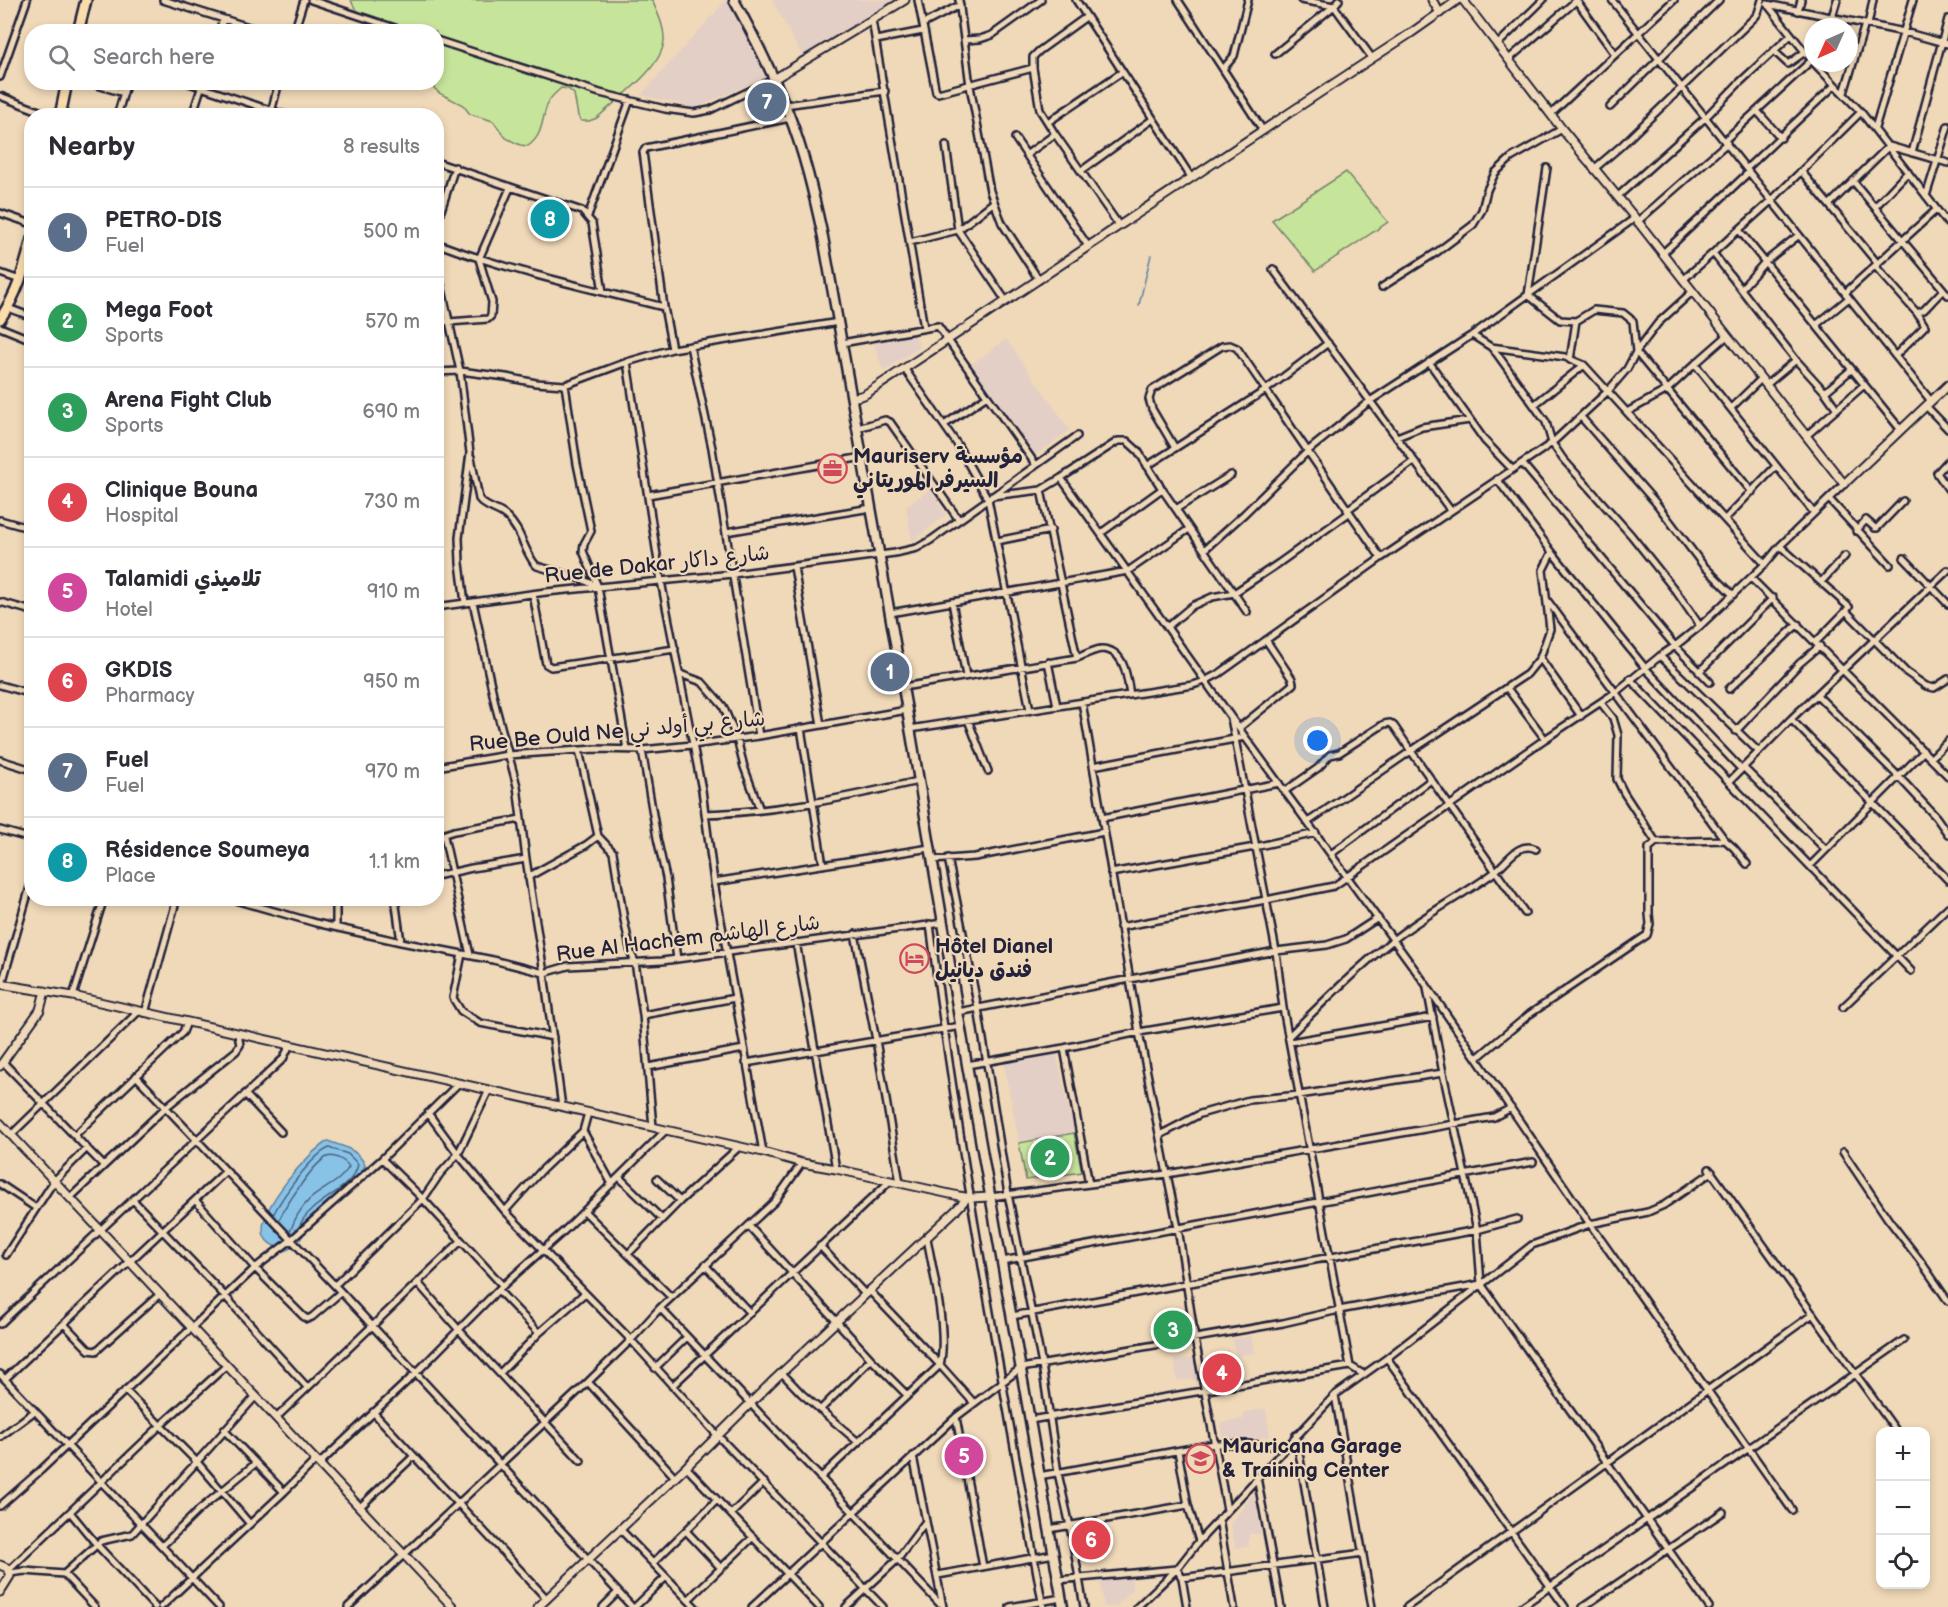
<!DOCTYPE html>
<html lang="en">
<head>
<meta charset="utf-8">
<style>
  body { margin:0; font-family:"Balsamiq Sans","Playpen Sans Arabic",sans-serif; background:#f2f2f3; color:#2b2b33 }
  .controls { position:absolute; right:18px; bottom:18px; display:grid; overflow:hidden; border-radius:12px; box-shadow:0 3px 9px #0003 }
  .controls button { width:54px; height:54px; display:grid; place-items:center; padding:0; border:0; border-bottom:2px solid #e1e1e2; background:#fff; color:#2b2b33; font:30px sans-serif }
  .compass { position:absolute; left:1804px; top:18px; width:54px; height:54px; border-radius:50%; background:#fff; box-shadow:0 3px 9px #0003; rotate:225deg }
  .you { position:absolute; left:1318px; top:741px; width:21px; height:21px; margin:-15px; border:4px solid #fff; border-radius:50%; background:#1a73e8; box-shadow:0 0 0 9px #1a73e833 }
  .badge { display:grid; place-items:center; width:39px; height:39px; border-radius:50%; background:#d1495b; color:#fff; font-size:20px; font-weight:700 }
  .pin { position:absolute; translate:-50% -50%; border:3px solid #fff; box-shadow:0 2px 6px #0006 }
  .list { margin:0; padding:0; list-style:none }
  h2 { display:flex; justify-content:space-between; align-items:center; height:78px; margin:0; padding:0 24px; font-size:26px }
  h2 small { font-size:20px; font-weight:400; color:#7c7c81 }
  .list li { display:grid; grid-template-columns:39px 1fr auto; gap:18px; align-items:center; box-sizing:border-box; height:90px; padding:0 24px; border-top:2px solid #e1e1e2 }
  .list b { display:block; font-size:22px; white-space:nowrap }
  .list p { margin:0; font-size:20px; white-space:nowrap; color:#7c7c81 }
  .list em { font-size:20px; font-style:normal; color:#7c7c81 }
  .icon { flex:none; width:33px; height:33px; fill:none; stroke:currentColor; stroke-width:2; stroke-linecap:round; stroke-linejoin:round }
  .map { position:relative; flex:none; width:1948px; height:1607px; overflow:hidden }
  .search { position:absolute; background:#fff; box-shadow:0 3px 9px #0003; left:24px; top:24px; width:420px; height:66px; display:flex; align-items:center; gap:15px; box-sizing:border-box; padding:0 21px; border-radius:24px; color:#7c7c81; font-size:22px }
  .panel { position:absolute; background:#fff; box-shadow:0 3px 9px #0003; left:24px; top:108px; width:420px; height:798px; border-radius:24px }
  .map>svg:first-child { display:block }
</style>
</head>
<body>
<div class="map">
<svg width="1948" height="1607" viewBox="0 0 1948 1607">
  <rect width="100%" height="100%" fill="#f0d9b8"/>
  <filter id="ink" filterUnits="userSpaceOnUse"><feTurbulence type="fractalNoise" baseFrequency=".0167" numOctaves="2"/><feDisplacementMap in="SourceGraphic" scale="12" xChannelSelector="R" yChannelSelector="G"/><feConvolveMatrix kernelMatrix="1 2 1 2 8 2 1 2 1" color-interpolation-filters="sRGB"/></filter>
  <g filter="url(#ink)">
    <path fill="#e4cfc6" d="M726,0H730L766,77L696,108L641,95Z
      M772,0H894L802,56Z
      M914,334L920,347L883,371L874,343Z
      M1006,339L1070,430L1035,456L971,365Z
      M931,489L946,515L912,542L906,506Z
      M1056,1052L1082,1168L1026,1180L1004,1063Z
      M1251,1336L1255,1353L1236,1356L1232,1339Z
      M1198,1358L1201,1380H1177L1174,1359Z
      M1233,1365L1236,1377L1211,1382L1208,1369Z
      M1266,1409L1270,1437L1223,1440L1220,1423L1243,1419L1245,1412Z
      M1211,1449L1214,1462L1190,1467L1187,1454Z
      M1254,1492L1262,1534H1249V1546L1235,1548L1231,1524Z
      M1130,1570L1133,1589L1116,1607H1104L1099,1576Z"/>
    <path fill="#c7e49b" stroke="#74836b" stroke-width="1.5" d="M351,0H652C657,12 665,27 664,41C661,70 617,99 597,118L589,121H581L578,116L574,94L568,89L561,88C557,92 550,97 548,103C541,119 544,135 528,146L520,145L506,138L493,121L470,114L463,105L439,93L434,88L433,83L436,82V32C429,31 420,33 412,31C407,30 409,29 404,27C386,19 358,23 351,0Z
      M1346,172L1388,222L1315,271L1272,220Z
      M1074,1133L1082,1172L1026,1180L1019,1143Z"/>
    <path fill="#88c3e7" stroke="#5f83a2" stroke-width="1.5" d="M328,1141C343,1147 357,1148 365,1165C360,1179 346,1192 334,1200C329,1204 322,1207 318,1211C302,1227 308,1240 285,1251C276,1247 263,1243 263,1230C262,1206 307,1153 328,1141Z"/>
    <g fill="none" stroke-linecap="round" stroke-linejoin="round">
      <path stroke="#4b6280" stroke-width="1.5" d="M273,1215C282,1197 311,1156 329,1148L348,1154L358,1164C353,1192 310,1199 299,1227
        M279,1220C286,1205 311,1167 325,1158C333,1153 346,1161 349,1167C340,1183 322,1188 309,1200C300,1209 294,1220 290,1232"/>
      <path stroke="#5f83a2" stroke-width="1.5" d="M1139,305L1151,255"/>
      <defs>
        <path id="minor" d="M163,0L265,32
          M311,0L407,32
          M918,0L936,92L938,93L1033,68
          M959,0L970,86L990,191L1002,223L1039,280
          M1076,0L1191,177
          M1178,0L1262,129
          M1301,0L1334,6L1372,58
          M1576,0L1615,54
          M1612,0L1931,401
          M1767,4L1904,32L1948,44
          M1767,4L1813,62
          M1798,11L1801,0
          M1086,17L1039,51L1033,57V68L1040,110L1055,134L1118,224
          M872,20L924,328
          M923,24L960,5
          M1868,25L1873,0
          M1829,27L1837,0
          M219,32L223,19
          M294,32L304,0
          M436,40L600,93L665,109L694,113L710,110L774,79
          M876,40L923,31
          M965,40L980,39L992,35L1041,0
          M1498,44L1543,0
          M1774,51L1788,64L1805,52
          M1275,54L1334,6L1339,0
          M1509,59L1577,0
          M1814,63L1861,112L1948,224
          M1223,69L1234,56L1248,0
          M0,77L27,0
          M87,82L124,93
          M186,82L288,116
          M1844,93L1865,24
          M0,96L52,116
          M785,105L885,91
          M1610,107L1719,0
          M1757,111L1781,138
          M1551,114L1674,0
          M117,116L127,82
          M192,116L203,82
          M270,116L279,82
          M1048,122L1122,72
          M1875,128L1913,0
          M1015,138L1088,246
          M1725,140L1813,59
          M946,145L958,230L1006,301
          M1912,153L1948,19
          M1026,155L1055,134
          M436,162L582,211L592,223L603,292
          M1547,168L1528,295L1560,320L1576,321L1594,310L1623,313L1633,321L1636,352L1752,492
          M1747,168L1835,85
          M1594,169L1621,146L1755,17L1758,13L1762,0
          M1081,171L1153,119
          M1801,171L1878,264
          M1853,181L1948,295
          M1926,196L1948,126
          M1617,197L1706,117L1739,83L1791,35
          M1830,204L1889,146L1948,163
          M1875,207L1908,172
          M0,213L32,224
          M588,216L630,100
          M1637,222L1727,143
          M436,226L455,167
          M1739,230L1901,430
          M910,242L958,230L994,202
          M436,243C510,271 587,288 664,307
          M1713,253L1796,360L1825,392L1851,370
          M1662,254L1749,172
          M436,262L460,371L470,453L459,538L460,563L465,603
          M1876,267L1917,313L1924,310L1943,290
          M1273,269L1451,511
          M0,273L20,280
          M1683,280L1771,201L1861,112
          M1382,287L1437,252L1473,225L1482,210L1487,190L1495,173L1511,158L1562,129
          M1741,289L1765,262L1799,235
          M1845,293L1936,210
          M8,308L32,317
          M436,319L449,322L488,319L491,316L492,302L479,259L510,188
          M1816,325L1849,298
          M0,327L32,340
          M1472,335L1491,347L1497,354L1546,422L1552,443L1563,459L1631,535L1678,594L1700,626
          M1727,336L1695,364L1814,513
          M842,343L938,326L1036,465
          M690,346L712,448L759,736
          M1491,347L1565,357L1584,365L1765,564
          M672,349L664,307L643,152L646,148L790,118
          M1895,356L1925,326L1917,313
          M1570,360L1576,321
          M627,362L661,581L702,790L714,882L763,1152
          M1429,362L1485,441L1512,469
          M904,368L957,444L988,499L1030,710
          M436,372L460,371L506,377L536,383L565,385L627,362L672,349L839,322
          M565,385L577,464L591,531L584,544L583,551L598,587L627,749
          M1766,385L1796,360
          M1825,392L1837,409
          M1534,405L1584,365
          M1926,406L1948,429
          M1731,408L1761,379
          M1627,412L1667,390L1695,364
          M1581,417L1656,503L1703,565L1733,595
          M944,425L987,396
          M858,428L885,420L890,422L959,520
          M1806,436L1864,385
          M1397,437L1422,427L1470,420
          M1175,448L1152,409L1149,399L1152,390L1222,346L1230,345L1237,348L1381,558
          M471,457L479,499C486,509 498,508 507,517C521,530 523,548 534,563L537,566L582,579L596,586
          M1948,461L1937,473L1948,489
          M1522,463L1675,646L1710,682
          M1147,466L1266,390L1328,343
          M1061,478L1118,441H1127L1138,451L1162,489L1247,612
          M1497,479L1552,552L1646,669L1741,769
          M1041,490L1077,658
          M648,495L863,457
          M992,496L1041,490L1061,478L1245,737L1427,986L1590,1224L1792,1510
          M1829,499L1890,565
          M1176,509L1231,475
          M1347,510L1414,461
          M1725,519L1776,466
          M0,520L32,529
          M25,527L32,506
          M1856,531L1866,520L1875,528H1877L1903,501
          M726,532L871,508
          M1101,533L1162,489
          M997,541L1051,530
          M1780,546L1849,607L1846,611L1906,672L1926,686L1934,688L1948,679
          M1204,550L1244,514L1309,450L1370,401L1472,335L1635,218
          M1904,558L1948,604
          M794,567L821,725
          M1751,578L1948,776
          M1821,582L1845,556
          M533,594L545,659L546,664L551,667L675,649
          M1547,600L1725,840
          M0,602L32,611
          M473,602L496,708L517,786L526,859L544,973L562,1107
          M952,602L966,676
          M436,607L546,592L733,574L895,553L917,548L931,540L1077,436
          M890,613L1128,571L1189,529
          M1167,627L1192,606L1212,597L1234,593L1279,563L1349,513
          M1816,642L1846,611
          M1660,656L1759,752
          M1540,658L1581,716
          M1048,662L1057,706
          M1699,672L1773,598
          M680,674L702,682L723,706L737,739L744,767L760,810
          M1630,679L1911,971
          M0,685L32,694
          M903,687L1077,658C1084,655 1093,650 1101,649C1125,649 1127,677 1130,695
          M1507,688L1545,739
          M1729,689L1798,624
          M1817,695L1899,777L1936,817L1948,834
          M1601,703L1613,718L1618,735L1617,779L1624,793L1656,842
          M1231,718L1276,951L1283,1008L1350,1366
          M1791,719L1948,880
          M968,720L988,771
          M801,728L823,865
          M1239,728L1293,684L1292,679L1266,640
          M910,729L1193,685L1205,681L1220,673L1381,558L1552,443L1608,391L1627,369L1636,352L1658,323L1692,292
          M1736,731L1800,663L1820,646
          M579,750L598,836L613,852L624,920L631,953L635,962L643,1015
          M642,750L657,838L666,878L677,959
          M1931,758L1948,741
          M0,760L32,770
          M1093,766L1245,737
          M436,767L508,755L595,749L642,750L692,745L759,736L907,710
          M1743,767L1826,850
          M1729,782L1791,719L1948,570
          M1285,791L1318,768L1330,755L1339,753L1384,724L1390,723L1394,726L1411,751L1527,674L1540,658L1550,629L1543,570L1552,552
          M705,814C777,812 849,797 918,781
          M1102,818L1279,783
          M1308,822L1411,751L1525,913
          M0,830L32,839
          M444,836L470,955
          M436,837L454,831L521,819
          M1331,854L1431,780
          M948,858L978,1008L1008,1194L1042,1365L1058,1473L1070,1526L1084,1607
          M932,860L975,857L1104,832
          M1810,866L1924,751
          M1111,873L1255,847L1316,833
          M436,876L472,868L526,859
          M528,877L586,845L598,836
          M714,882L930,848
          M228,898L316,923L401,942L493,960L544,973L568,966L662,961L943,923
          M336,898V927
          M395,898L401,942
          M930,924C959,1153 1002,1380 1043,1607
          M1120,927L1266,900L1334,886L1545,739L1616,692L1660,656L1675,646L1700,626L1765,564L1780,546L1844,484
          M855,934L876,1040L900,1183
          M796,942L836,1169
          M462,954L453,998L461,1011L480,1023L553,1037
          M2,984L32,880
          M1427,988L1443,1073L1477,1230L1481,1284L1709,1607
          M73,996L104,898
          M1843,1007L1948,907
          M958,1012L1276,951L1327,945L1346,939L1378,918
          M145,1013L177,898
          M1289,1036C1322,1003 1356,969 1393,940C1424,915 1460,897 1492,874C1506,864 1518,840 1536,849
          M1290,1042L1433,1017
          M1064,1048L1089,1184
          M1477,1058L1530,1014L1647,935L1650,924L1649,914V848L1656,842L1725,840L1734,848L1747,864
          M3,1062L103,1165
          M746,1063L961,1026
          M967,1065L1064,1048L1139,1032L1283,1008
          M648,1067L744,1049
          M136,1076L341,1292L632,1607
          M245,1094L281,1132
          M428,1113L458,1154L505,1211L631,1340L718,1436L883,1607
          M653,1127L643,1015L735,998
          M583,1131L612,1184
          M11,1135L139,1011
          M75,1135L183,1032L187,1022
          M1160,1135L1200,1114L1249,1100L1299,1095L1443,1073
          M1843,1152L1888,1219L1919,1259L1948,1301
          M382,1159L423,1199L503,1286
          M1709,1169L1897,1432
          M619,1177L662,1219
          M657,1179L680,1201
          M0,1184L36,1208
          M990,1197L1167,1174L1139,1032L1082,702
          M70,1198L166,1107L236,1051L240,1045L238,1034
          M133,1200L225,1296L307,1387
          M195,1200L255,1268L303,1316L307,1319L312,1317L341,1292
          M505,1211L541,1171L583,1131L588,1113
          M584,1211L671,1297
          M749,1226L871,1359L907,1395
          M820,1246L865,1294
          M628,1254L680,1201L739,1147
          M6,1255L54,1181L87,1148
          M1002,1261L1533,1162
          M705,1265L750,1313
          M418,1283L459,1330L581,1461
          M335,1285L423,1199L440,1174L458,1154L489,1090
          M498,1290L539,1333
          M869,1290L940,1365L973,1402
          M660,1308L939,1603
          M1012,1316L1477,1230L1517,1219
          M0,1324L283,1059L290,1045
          M64,1324L89,1350L96,1351L160,1294
          M1387,1358L1565,1607
          M655,1368L687,1337
          M500,1373L539,1333L585,1293
          M782,1373L802,1394L858,1442
          M0,1374L219,1607
          M5,1379L226,1171
          M588,1382L675,1477
          M672,1386L890,1181
          M125,1390L197,1462L250,1524
          M1335,1395L1372,1607
          M820,1410L871,1359
          M373,1412L547,1599
          M956,1417L983,1567
          M276,1418L461,1241
          M1030,1420L1350,1366L1363,1374
          M224,1430L284,1492
          M1296,1435L1325,1607
          M0,1437L35,1411
          M1178,1451L1188,1505L1199,1541
          M913,1456L943,1607
          M319,1464L416,1373L498,1290L564,1231L666,1130
          M686,1467L819,1607
          M1039,1476L1214,1444H1248L1285,1447
          M1257,1477L1281,1607
          M820,1478L940,1365C948,1332 933,1272 927,1238
          M0,1506L41,1470L255,1268L291,1240L382,1159L459,1083
          M360,1507L414,1456
          M1227,1510L1195,1339L1178,1228L1167,1174L1494,1117L1511,1108
          M70,1512L97,1545L155,1607
          M731,1514L764,1482
          M1219,1519L1234,1607
          M620,1529L695,1607
          M1049,1529L1188,1505
          M686,1531L721,1568
          M162,1546L199,1510L256,1463
          M653,1563L717,1500
          M9,1570L160,1426L227,1365
          M10,1573L25,1571L64,1574L101,1541L132,1534L256,1396
          M64,1574L95,1607
          M938,1575L1054,1554
          M1182,1578L1363,1553
          M1058,1580L1177,1569L1182,1578L1187,1607
          M688,1600L753,1537
          M161,1607L284,1492L316,1460
          M348,1607L588,1382L631,1340L660,1308L775,1201L802,1163
          M603,1607L618,1592
          M635,1607L666,1577
          M752,1607L956,1417L1021,1368L1283,1323L1339,1310L1481,1284
          M846,1607L898,1559L926,1521
          M1010,1607L1062,1598
          M1137,1607L1177,1569L1199,1541L1335,1395L1387,1358L1532,1245L1590,1224L1648,1212L1664,1205L1712,1172
          M1407,1607L1813,1314
          M1521,1607L1904,1340
          M1583,1607L1723,1512"/>
        <path id="tertiary" d="M1432,0L1440,13
          M1463,0L1562,129L1635,218L1844,484L1948,385
          M774,79L905,0
          M852,398L864,395C1047,275 1228,152 1411,33L1458,0
          M0,984L73,996L763,1152L802,1163L836,1169L959,1196L971,1198L990,1197
          M0,1066L40,1010L45,991
          M0,1123L453,1607
          M0,1565L7,1568L10,1576L0,1592
          M538,1607L686,1467L775,1379L956,1210L968,1197"/>
        <path id="secondary" d="M734,0C754,36 773,74 788,112C804,152 814,195 823,237L907,710L967,1065L1063,1607"/>
        <path id="trunk" d="M78,32L86,0
          M60,116L67,82
          M0,319C17,295 25,267 32,239"/>
      </defs>
      <use href="#minor" stroke="#22223b" stroke-width="10"/>
      <use href="#tertiary" stroke="#22223b" stroke-width="11"/>
      <use href="#secondary" stroke="#22223b" stroke-width="13"/>
      <use href="#trunk" stroke="#22223b" stroke-width="14"/>
      <use href="#minor" stroke="#f0d9b8" stroke-width="5"/>
      <use href="#tertiary" stroke="#f0d9b8" stroke-width="7"/>
      <use href="#secondary" stroke="#f0d9b8" stroke-width="8"/>
      <use href="#trunk" stroke="#fbddab" stroke-width="9"/>
    </g>
  </g>
  <defs>
    <symbol id="office-ring" viewBox="-11 -11 22 22"><circle r="9.5" fill="#f0d9b8" stroke="#d1495b" stroke-width="1.5"/><path d="M-6-3h4V-5.5h4V-3h4V5H-6ZM-1-4.5V-3h2v-1.5ZM-6 0V1H6V0Z" fill="#d1495b"/></symbol>
    <symbol id="hotel-ring" viewBox="-11 -11 22 22"><circle r="9.5" fill="#f0d9b8" stroke="#d1495b" stroke-width="1.5"/><path d="M-6-4.5h1.5V1H6V5H4.5V3h-9V5H-6ZM-4 0a1.8 1.8 0 1 1 3.6 0ZM.5 0V-2.5h3Q6-2.5 6 0Z" fill="#d1495b"/></symbol>
    <symbol id="university-ring" viewBox="-11 -11 22 22"><circle r="9.5" fill="#f0d9b8" stroke="#d1495b" stroke-width="1.5"/><path d="M0-5L7-2L0 1L-7-2ZM-4 1L0 2.5L4 1V4Q0 6-4 4Z" fill="#d1495b"/></symbol>
  </defs>
  <g fill-rule="evenodd">
    <use href="#office-ring" x="816" y="452" width="33" height="33"/>
    <use href="#hotel-ring" x="898" y="942" width="33" height="33"/>
    <use href="#university-ring" x="1184" y="1442" width="33" height="33"/>
  </g>
  <g text-anchor="middle" stroke-width="4.5" stroke-linejoin="round" paint-order="stroke">
    <g font-size="21" font-weight="bold" fill="#22223b" stroke="#f0d9b8" text-anchor="start">
      <text x="853" y="463">Mauriserv مؤسسة<tspan x="853" dy="24">السيرفر الموريتاني</tspan></text>
      <text x="935" y="953">Hôtel Dianel<tspan x="935" dy="24">فندق ديانيل</tspan></text>
      <text x="1222" y="1453">Mauricana Garage<tspan x="1222" dy="24">&amp; Training Center</tspan></text>
    </g>
    <g font-size="21" fill="#22223b" stroke="#f0d9b8">
      <text transform="translate(657 564) rotate(-6)" y="7">Rue de Dakar شارع داكار</text>
      <text transform="translate(617 731) rotate(-5)" y="7">Rue Be Ould Ne شارع بي أولد ني</text>
      <text transform="translate(688 938) rotate(-7)" y="7">Rue Al Hachem شارع الهاشم</text>
    </g>
  </g>
</svg>
<div class="controls">
<button>+</button>
<button>−</button>
<button><svg class="icon" aria-label="locate" viewBox="0 0 24 24"><circle cx="12" cy="12" r="6"/><path d="M12 2v4M12 18v4M2 12h4M18 12h4"/></svg></button>
</div>
<svg class="compass" viewBox="-18 -18 36 36"><path d="M0-13l5 13h-10z" fill="#e53935"/><path d="M0 13l5-13h-10z" fill="#7c7c81"/></svg>
<div class="you"></div>
<div class="pin badge" style="left:890px;top:672px;background:#5c6f8a">1</div>
<div class="pin badge" style="left:1050px;top:1158px;background:#2e9e5b">2</div>
<div class="pin badge" style="left:1173px;top:1330px;background:#2e9e5b">3</div>
<div class="pin badge" style="left:1222px;top:1373px;background:#e0444e">4</div>
<div class="pin badge" style="left:964px;top:1456px;background:#d1479c">5</div>
<div class="pin badge" style="left:1091px;top:1540px;background:#e0444e">6</div>
<div class="pin badge" style="left:767px;top:102px;background:#5c6f8a">7</div>
<div class="pin badge" style="left:550px;top:219px;background:#0f9aa8">8</div>
<div class="search"><svg class="icon" aria-label="search" viewBox="0 0 24 24"><circle cx="10" cy="10" r="6"/><path d="M15 15l6 6"/></svg>Search here</div>
<section class="panel">
<h2>Nearby<small>8 results</small></h2>
<ul class="list">
<li><span class="badge" style="background:#5c6f8a">1</span><div><b>PETRO-DIS</b><p>Fuel</p></div><em>500 m</em></li>
<li><span class="badge" style="background:#2e9e5b">2</span><div><b>Mega Foot</b><p>Sports</p></div><em>570 m</em></li>
<li><span class="badge" style="background:#2e9e5b">3</span><div><b>Arena Fight Club</b><p>Sports</p></div><em>690 m</em></li>
<li><span class="badge" style="background:#e0444e">4</span><div><b>Clinique Bouna</b><p>Hospital</p></div><em>730 m</em></li>
<li><span class="badge" style="background:#d1479c">5</span><div><b>Talamidi تلاميذي</b><p>Hotel</p></div><em>910 m</em></li>
<li><span class="badge" style="background:#e0444e">6</span><div><b>GKDIS</b><p>Pharmacy</p></div><em>950 m</em></li>
<li><span class="badge" style="background:#5c6f8a">7</span><div><b>Fuel</b><p>Fuel</p></div><em>970 m</em></li>
<li><span class="badge" style="background:#0f9aa8">8</span><div><b>Résidence Soumeya</b><p>Place</p></div><em>1.1 km</em></li>
</ul>
</section>
</div>
</body>
</html>
